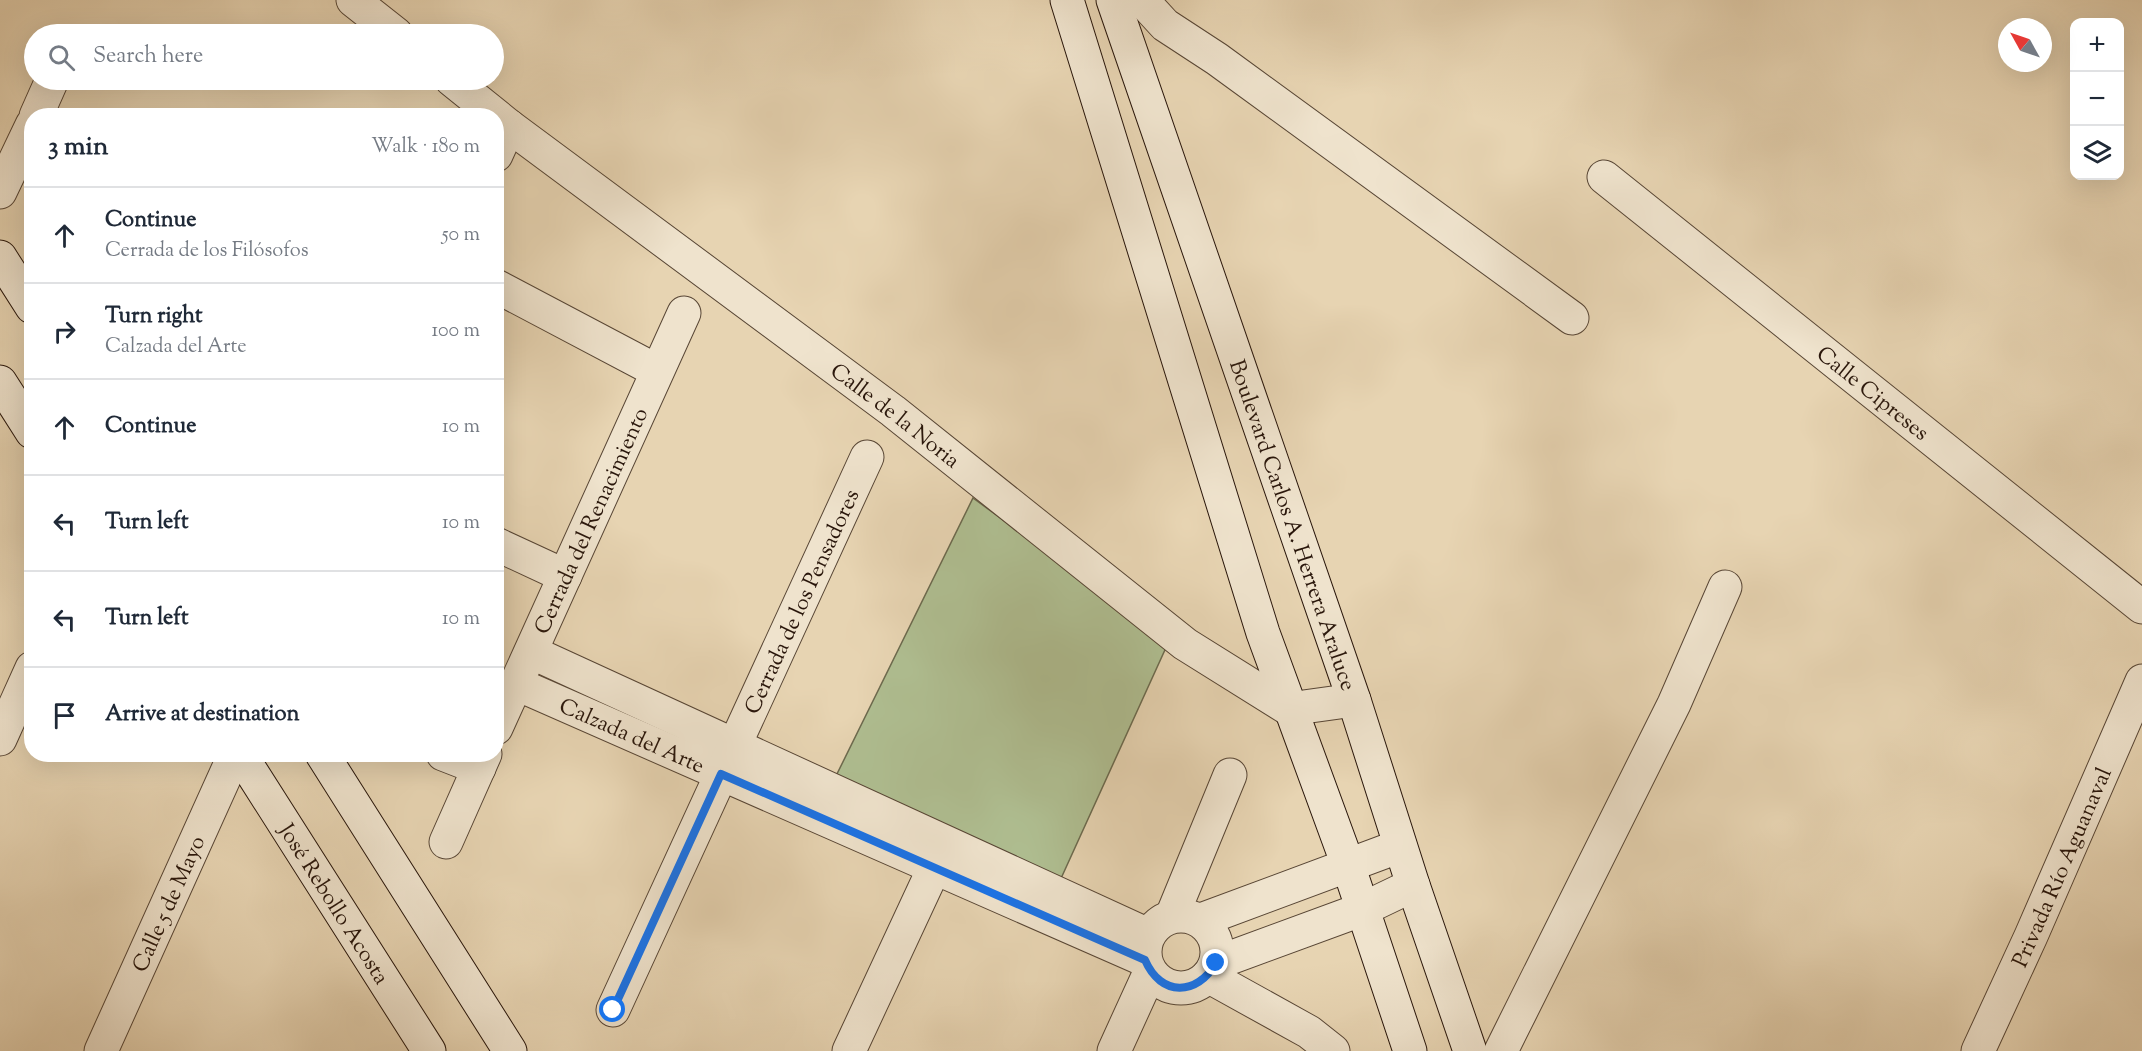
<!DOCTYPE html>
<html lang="en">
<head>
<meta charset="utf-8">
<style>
  body { margin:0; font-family:"Sorts Mill Goudy",serif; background:#f6f6f7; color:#1f2937 }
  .controls { position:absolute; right:18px; top:18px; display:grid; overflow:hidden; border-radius:12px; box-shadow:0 6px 24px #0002 }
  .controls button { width:54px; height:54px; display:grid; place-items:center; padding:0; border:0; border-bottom:2px solid #e0e1e3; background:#fff; color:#1f2937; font:30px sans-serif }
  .compass { position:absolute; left:1998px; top:18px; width:54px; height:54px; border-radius:50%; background:#fff; box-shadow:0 6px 24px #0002; rotate:310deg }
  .stop { position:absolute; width:18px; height:18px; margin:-14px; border:4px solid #1a73e8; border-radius:50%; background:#fff }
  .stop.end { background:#1a73e8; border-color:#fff; box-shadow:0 2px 6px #0008 }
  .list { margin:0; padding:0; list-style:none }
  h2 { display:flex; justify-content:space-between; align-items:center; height:78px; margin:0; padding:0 24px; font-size:26px }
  h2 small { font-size:20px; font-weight:400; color:#747a83 }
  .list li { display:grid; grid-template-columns:39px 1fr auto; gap:18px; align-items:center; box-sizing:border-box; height:96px; padding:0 24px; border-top:2px solid #e0e1e3 }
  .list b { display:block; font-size:22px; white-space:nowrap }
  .list p { margin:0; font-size:20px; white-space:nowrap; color:#747a83 }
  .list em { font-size:20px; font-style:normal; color:#747a83 }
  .icon { flex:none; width:33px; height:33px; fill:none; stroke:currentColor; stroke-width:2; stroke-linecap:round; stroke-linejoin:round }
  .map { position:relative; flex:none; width:2142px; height:1051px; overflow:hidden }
  .search { position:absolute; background:#fff; box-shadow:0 6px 24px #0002; left:24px; top:24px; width:480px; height:66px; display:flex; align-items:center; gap:15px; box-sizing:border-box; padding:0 21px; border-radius:33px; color:#747a83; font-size:22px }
  .panel { position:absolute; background:#fff; box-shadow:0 6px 24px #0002; left:24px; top:108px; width:480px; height:654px; border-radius:24px }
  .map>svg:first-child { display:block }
</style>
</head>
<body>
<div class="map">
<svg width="2142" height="1051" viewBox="0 0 2142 1051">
  <rect width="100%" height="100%" fill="#e7d4b2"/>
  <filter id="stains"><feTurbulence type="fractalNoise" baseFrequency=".00333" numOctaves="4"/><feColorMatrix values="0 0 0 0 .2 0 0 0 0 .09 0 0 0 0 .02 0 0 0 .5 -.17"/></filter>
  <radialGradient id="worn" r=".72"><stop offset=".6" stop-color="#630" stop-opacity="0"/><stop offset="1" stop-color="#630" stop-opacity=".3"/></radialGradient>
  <path fill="#afbe91" stroke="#6c6a4e" stroke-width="1.5" d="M973,498L1169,641L1058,885L834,780Z"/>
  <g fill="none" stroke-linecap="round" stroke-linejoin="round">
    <defs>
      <g id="minor">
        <path d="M353,0L396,34"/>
        <path d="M1142,0L1165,25L1217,59L1572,318"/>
        <path id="s1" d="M452,80L509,126L893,411L1185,644L1289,709L1354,700"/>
        <path d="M36,116L52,80"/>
        <path d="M496,155L509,126"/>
        <path id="s2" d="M1604,177L2142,607"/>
        <path d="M0,192L32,125"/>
        <path d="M496,286L657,371"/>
        <path d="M496,544L565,576"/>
        <path d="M531,652L1148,935"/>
        <path id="s3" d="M517,684L1145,960"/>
        <path id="s4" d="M496,728L684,313"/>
        <path d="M0,739L32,668"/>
        <path d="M443,754L479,768"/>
        <path d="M446,842L485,754"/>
        <circle cx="1181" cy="952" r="36"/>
        <path d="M1172,916L1230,775"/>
        <path d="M1201,920L1400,846"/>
        <path d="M1216,963L1363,909L1413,885"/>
        <path d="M1208,976L1309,1032L1333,1051"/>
        <path id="s5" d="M613,1010L867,457"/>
        <path id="s6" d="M101,1051L235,754"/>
        <path d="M849,1051L943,849"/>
        <path d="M1114,1051L1150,972"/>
        <path d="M1501,1051L1674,704L1725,587"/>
        <path id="s7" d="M1978,1051L2031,936L2142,681"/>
      </g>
      <g id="secondary">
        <path d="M1067,0L1263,633L1348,865L1410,1051"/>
        <path id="s8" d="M1113,0L1354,700L1413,885L1470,1051"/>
        <path d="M0,257L32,307"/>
        <path d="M0,382L32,432"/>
        <path id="s9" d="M240,754L429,1051"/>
        <path d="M322,754L510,1051"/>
      </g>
    </defs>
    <use href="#minor" stroke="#584635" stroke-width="35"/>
    <use href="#secondary" stroke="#29160b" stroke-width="35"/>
    <use href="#minor" stroke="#efe3cd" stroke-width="33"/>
    <use href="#secondary" stroke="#efe3cd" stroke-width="33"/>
  </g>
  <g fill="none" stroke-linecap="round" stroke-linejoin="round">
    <path stroke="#1a73e8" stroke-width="8" d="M613,1010L721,774L1145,960C1161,997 1197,996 1216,963"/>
  </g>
  <g text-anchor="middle" stroke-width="6" stroke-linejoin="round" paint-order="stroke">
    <g font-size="22" fill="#29160b" stroke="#efe3cd">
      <text dy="8" stroke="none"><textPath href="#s2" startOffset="345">Calle Cipreses</textPath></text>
      <text dy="8" stroke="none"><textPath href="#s1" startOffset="556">Calle de la Noria</textPath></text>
      <text dy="8" stroke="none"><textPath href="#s4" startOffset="228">Cerrada del Renacimiento</textPath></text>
      <text dy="8" stroke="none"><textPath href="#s8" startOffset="555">Boulevard Carlos A. Herrera Araluce</textPath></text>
      <text dy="8" stroke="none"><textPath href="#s5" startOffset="450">Cerrada de los Pensadores</textPath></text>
      <text dy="8" stroke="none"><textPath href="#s3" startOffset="126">Calzada del Arte</textPath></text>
      <text dy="8" stroke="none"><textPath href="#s7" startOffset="202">Privada Río Aguanaval</textPath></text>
      <text dy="8" stroke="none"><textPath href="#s6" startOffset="162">Calle 5 de Mayo</textPath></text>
      <text dy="8" stroke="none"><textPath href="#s9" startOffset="177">José Rebollo Acosta</textPath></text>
    </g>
  </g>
  <rect width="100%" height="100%" filter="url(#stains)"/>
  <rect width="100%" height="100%" fill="url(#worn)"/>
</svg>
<div class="controls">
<button>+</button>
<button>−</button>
<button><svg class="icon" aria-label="layers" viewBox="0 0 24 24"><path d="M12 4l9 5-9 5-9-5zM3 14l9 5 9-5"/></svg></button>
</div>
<svg class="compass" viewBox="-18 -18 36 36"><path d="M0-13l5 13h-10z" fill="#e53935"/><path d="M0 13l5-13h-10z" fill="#747a83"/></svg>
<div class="stop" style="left:613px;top:1010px"></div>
<div class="stop end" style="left:1216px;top:963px"></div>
<div class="search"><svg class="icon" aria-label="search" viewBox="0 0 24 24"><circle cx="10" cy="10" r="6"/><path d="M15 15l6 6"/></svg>Search here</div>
<section class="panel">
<h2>3 min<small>Walk · 180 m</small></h2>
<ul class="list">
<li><svg class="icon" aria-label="ahead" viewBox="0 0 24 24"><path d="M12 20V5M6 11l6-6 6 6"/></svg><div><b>Continue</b><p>Cerrada de los Filósofos</p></div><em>50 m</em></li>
<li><svg class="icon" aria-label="right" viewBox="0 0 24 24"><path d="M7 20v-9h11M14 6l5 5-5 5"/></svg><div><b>Turn right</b><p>Calzada del Arte</p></div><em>100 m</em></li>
<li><svg class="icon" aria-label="ahead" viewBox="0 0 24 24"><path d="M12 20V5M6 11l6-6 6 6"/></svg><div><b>Continue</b></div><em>10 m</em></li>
<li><svg class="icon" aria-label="left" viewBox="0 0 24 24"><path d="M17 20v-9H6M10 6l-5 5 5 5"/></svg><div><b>Turn left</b></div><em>10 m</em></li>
<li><svg class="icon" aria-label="left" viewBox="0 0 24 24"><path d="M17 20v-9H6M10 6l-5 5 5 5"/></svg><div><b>Turn left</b></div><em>10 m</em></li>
<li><svg class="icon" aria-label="arrive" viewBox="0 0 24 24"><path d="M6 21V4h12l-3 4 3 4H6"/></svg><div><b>Arrive at destination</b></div></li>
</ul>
</section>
</div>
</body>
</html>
